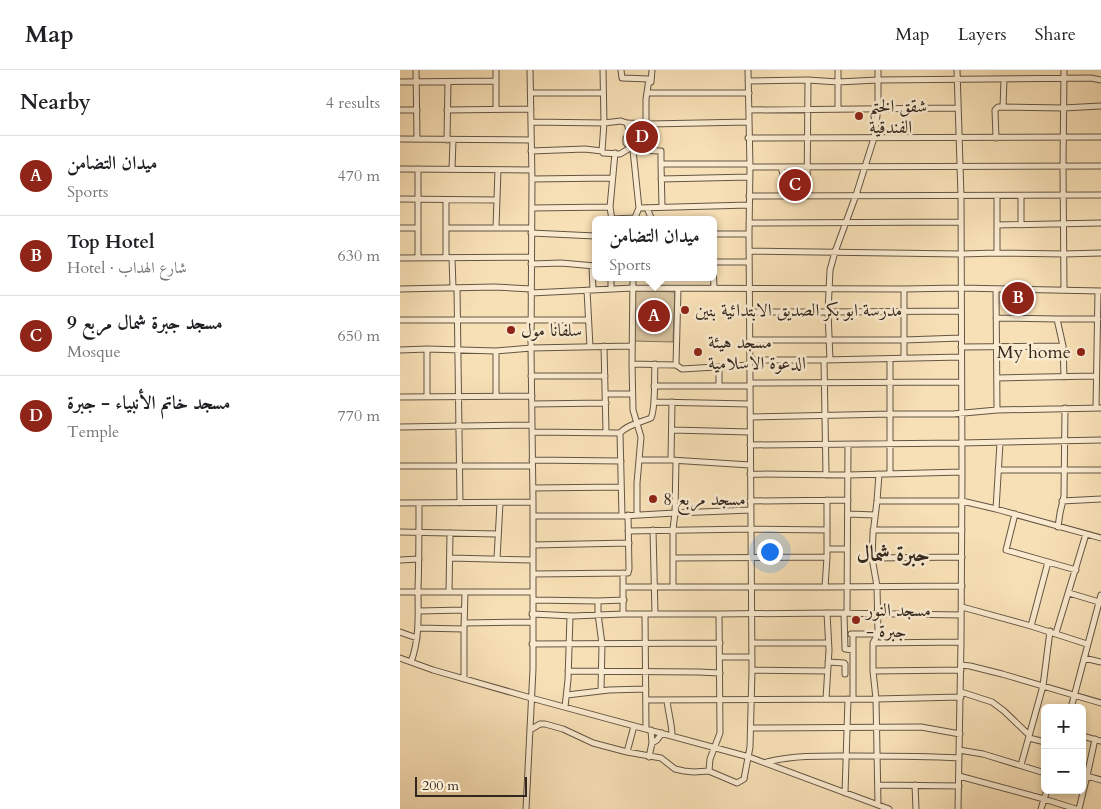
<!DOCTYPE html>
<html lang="en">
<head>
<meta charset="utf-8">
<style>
  body { margin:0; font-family:Cardo,Amiri,serif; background:#f2f2f2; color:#202124 }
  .controls { position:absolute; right:15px; bottom:15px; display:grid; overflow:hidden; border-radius:8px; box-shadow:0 2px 8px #0003 }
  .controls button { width:45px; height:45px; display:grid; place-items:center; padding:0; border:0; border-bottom:1px solid #e0e0e0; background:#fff; color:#202124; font:25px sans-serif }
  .scale { position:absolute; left:15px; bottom:12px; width:112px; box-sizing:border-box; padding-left:5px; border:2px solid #32271e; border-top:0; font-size:14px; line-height:18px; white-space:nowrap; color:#32271e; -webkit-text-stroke:4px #faebd0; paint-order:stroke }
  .you { position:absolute; left:369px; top:481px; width:18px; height:18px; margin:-12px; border:4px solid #fff; border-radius:50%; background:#1a73e8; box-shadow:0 0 0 8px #1a73e833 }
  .badge { display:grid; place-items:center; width:32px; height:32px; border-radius:50%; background:#8f2418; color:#fff; font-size:16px; font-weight:700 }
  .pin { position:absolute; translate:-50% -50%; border:2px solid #fff; box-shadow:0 1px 5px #0006 }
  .popup { position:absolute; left:192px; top:146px; width:125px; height:65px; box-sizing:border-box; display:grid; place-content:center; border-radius:8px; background:#fff; filter:drop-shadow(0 1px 4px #0005); font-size:16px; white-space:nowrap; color:#757577 }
  .popup b { font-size:19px; color:#202124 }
  .popup::after { content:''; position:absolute; left:50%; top:100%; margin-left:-10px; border:10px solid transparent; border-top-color:#fff }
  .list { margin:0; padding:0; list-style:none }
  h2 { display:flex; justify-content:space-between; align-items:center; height:65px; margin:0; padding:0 20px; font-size:21px }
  h2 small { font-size:16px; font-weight:400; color:#757577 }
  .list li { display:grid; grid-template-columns:32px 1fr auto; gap:15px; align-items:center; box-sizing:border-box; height:80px; padding:0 20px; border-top:1px solid #e0e0e0 }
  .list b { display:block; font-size:19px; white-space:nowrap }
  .list p { margin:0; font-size:16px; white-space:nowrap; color:#757577 }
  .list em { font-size:16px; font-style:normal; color:#757577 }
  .map { position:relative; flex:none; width:701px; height:739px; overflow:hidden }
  header { display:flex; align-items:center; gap:30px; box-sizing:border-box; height:70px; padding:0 25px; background:#fff; border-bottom:1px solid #e0e0e0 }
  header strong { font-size:24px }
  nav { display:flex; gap:28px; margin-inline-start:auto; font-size:18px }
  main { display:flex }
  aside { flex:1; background:#fff }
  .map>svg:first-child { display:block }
</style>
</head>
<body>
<header>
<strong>Map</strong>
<nav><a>Map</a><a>Layers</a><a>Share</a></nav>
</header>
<main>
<aside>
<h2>Nearby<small>4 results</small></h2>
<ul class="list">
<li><span class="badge">A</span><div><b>ميدان التضامن</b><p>Sports</p></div><em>470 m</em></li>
<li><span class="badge">B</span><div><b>Top Hotel</b><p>Hotel · شارع الهداب</p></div><em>630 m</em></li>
<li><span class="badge">C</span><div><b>مسجد جبرة شمال مربع 9</b><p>Mosque</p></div><em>650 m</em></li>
<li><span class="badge">D</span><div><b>مسجد خاتم الأنبياء - جبرة</b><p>Temple</p></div><em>770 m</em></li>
</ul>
</aside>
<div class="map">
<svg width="701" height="739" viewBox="0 0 701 739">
  <rect width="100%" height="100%" fill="#f8e0b6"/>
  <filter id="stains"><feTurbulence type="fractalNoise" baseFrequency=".004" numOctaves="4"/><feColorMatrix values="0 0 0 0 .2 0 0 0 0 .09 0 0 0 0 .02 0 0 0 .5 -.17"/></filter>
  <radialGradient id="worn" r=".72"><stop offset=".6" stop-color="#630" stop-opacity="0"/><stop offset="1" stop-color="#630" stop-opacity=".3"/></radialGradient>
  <path fill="#d6c19c" stroke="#84745d" d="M234,220L275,222L273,272L233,271Z"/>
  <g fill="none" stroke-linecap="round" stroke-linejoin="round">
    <defs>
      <path id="minor" d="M16,0L17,69
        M221,0L222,8L249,9L246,29V52L243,53
        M438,0V39
        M557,0L561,126L562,402L561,572L558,739
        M664,0L663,96L664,220
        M348,11L408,10L438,12L478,10L691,8L701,10
        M0,12L96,11
        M251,12L252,0
        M131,23H203
        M249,23H349
        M603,37L604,9
        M96,39V0
        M0,40H17
        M47,40L131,39
        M349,40L558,38
        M131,52L204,53L221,51L227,53L249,54L349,52
        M229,53H227L230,64L226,68V73L233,80L239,138L234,150
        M348,68L701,67
        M596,68L595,40L598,37L663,38L701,36
        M0,69L131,70
        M47,70L48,12
        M233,80L261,81V94H349
        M249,80V54
        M131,81L185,79L202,81L203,83L220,84L230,78
        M202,81L204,53L203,0
        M261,94L262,137
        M350,97L701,96
        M381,97L389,125
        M0,99L131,100
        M18,99V188
        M52,99L53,70
        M132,109L212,108
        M261,109L350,107
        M407,125L408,10
        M349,126L701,125
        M597,126V183
        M621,126V154
        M0,129L97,130
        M46,130V188
        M132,138L210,137
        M239,138L349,135
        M247,138L252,150
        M212,149L234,148
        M212,150L210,137L215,83
        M349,153L561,152
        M597,155L701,153
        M96,157L98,100
        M0,158H18
        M46,158H131
        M131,163L195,166
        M313,164H349
        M349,181L561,184L597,183L664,184L701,183
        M0,188L131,187
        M52,188L53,218
        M313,192H349
        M313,192L314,218
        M131,194L161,193L195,196
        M192,196L193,220
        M233,207L232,294L276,295L282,299L350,295
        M57,218L60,433
        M254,218L255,207
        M0,219L94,217L131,219
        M211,219V207
        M504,219V288
        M596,219L597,340
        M187,220L190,277
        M131,223L233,218L504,219L561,218L701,221
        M350,242H428L561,241
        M596,248L657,249H698
        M657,249L663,276L664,307
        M0,250H188
        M350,270H504L561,268
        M204,276L206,362
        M561,277L663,276
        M27,279V326
        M0,280L27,279L96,281L131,278L232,276
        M350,290H424L561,287
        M424,290L426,405
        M430,290L428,242L430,200L435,182L456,125L474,68L478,38V0
        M232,294L233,340L241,367L237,413V444
        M276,295L278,219
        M131,306H205
        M597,308L696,306
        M350,313L561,312
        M254,316H350
        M319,316V297
        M206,324H232
        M96,326V281
        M0,327L132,326
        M254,332L350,334
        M132,334L206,333
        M696,338L698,221
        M350,347L491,344H553L597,340L701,338
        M0,357L132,355
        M272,360L350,362
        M132,362L220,363
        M350,375L562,373L701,370
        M132,390L221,391
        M239,390H271L350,395
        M271,390L272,332
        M0,396H132
        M598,400H701
        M350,404L448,405L562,402
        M490,404V289
        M133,418L221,417
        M350,431L448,430
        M477,431H562L596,439L701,468
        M662,431L701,429
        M0,433L133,432
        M596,439L600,373
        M448,444L475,445
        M615,444L606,480L648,492
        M133,446H222L275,443L351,440
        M222,446L220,363C227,355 241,352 251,348C256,337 254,308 255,294
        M658,457L660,443L664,426L665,338
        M253,460L255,544
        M473,460H562
        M228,461L351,459L427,460
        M0,462L98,464
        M133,475L229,473
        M427,479H447
        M50,488L133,490
        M273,488L427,487
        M472,488L562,487
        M97,489L100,433
        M0,490L19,489
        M223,503V544
        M133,504L228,503L229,499L228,445
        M273,516V459L275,443L276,391
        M223,517H425L562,516
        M425,517L427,487V430
        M0,522H133
        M49,522L50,463
        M669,523L699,532
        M133,530L198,531L224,530
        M198,531V544L202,574L201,620
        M562,537L631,556L687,574
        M19,541L64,540
        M444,543L445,579L453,580
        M447,543L448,375
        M132,544L173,546L223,544H319L434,543L561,545
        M245,544L246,659
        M319,544L320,663L310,689L309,701L311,702L337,713L344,709L350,677L352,600L349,164L350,97L348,0
        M64,553L133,552
        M631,556L648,492L676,500
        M18,558L64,559
        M0,562L17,568
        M656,563L686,464
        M451,564H478
        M352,573H428
        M473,573L561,572
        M132,574L320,573
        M320,587H352
        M0,588L33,600L131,628L349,687L489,739
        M684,588L701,592
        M11,592C20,568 18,543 18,519C19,490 19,462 19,433
        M428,592L444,593L445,594V604
        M561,595L570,596L602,604L701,633
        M352,600L427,601
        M168,601L298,602L320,603
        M473,601L561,600
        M64,609V559L65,522
        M561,622L592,632L604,641L629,665
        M167,625L209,620L246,619
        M426,629L429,580L427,543
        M453,629V564
        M247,630L476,629L561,627
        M267,630C268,642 272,654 272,665
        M165,637L168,610L170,546
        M671,638L701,525
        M351,658L521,657L560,664
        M130,660L140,654H145L163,659L193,673L227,682L261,688L275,699L284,701L294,702L309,701
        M682,666L701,671
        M629,668L645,672
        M695,669L687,706L701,710
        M252,673L257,670L262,663
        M559,680L583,684L645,703
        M227,682L234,656
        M249,687L252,673L251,660
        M367,692C396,685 425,686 455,686C490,686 524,686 559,688
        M621,695L643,616L650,561
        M559,706L644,729L676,739
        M478,715L559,716
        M515,715L516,739
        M445,723L448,629
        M478,735L476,629L473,601V573L478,564L477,516L472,488L473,464L477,431L479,404
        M126,739L133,599V432L131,278L132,109L130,0
        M641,739L647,720
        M679,739L687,706"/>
    </defs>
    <use href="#minor" stroke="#645544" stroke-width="7"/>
    <use href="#minor" stroke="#faebd0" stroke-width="5"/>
  </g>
  <g fill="#8f2418" stroke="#faebd0" stroke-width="2">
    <circle cx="459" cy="46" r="5"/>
    <circle cx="285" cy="240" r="5"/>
    <circle cx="111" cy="260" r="5"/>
    <circle cx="298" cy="282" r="5"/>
    <circle cx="681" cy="282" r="5"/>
    <circle cx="253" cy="429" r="5"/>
    <circle cx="456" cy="550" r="5"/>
  </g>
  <g text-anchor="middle" stroke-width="5" stroke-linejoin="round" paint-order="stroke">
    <g font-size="18" fill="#32271e" stroke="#faebd0" text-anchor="start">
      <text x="469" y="42">شقق الختم<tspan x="469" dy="21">الفندقية</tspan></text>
      <text x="295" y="246">مدرسة ابو بكر الصديق الابتدائية بنين</text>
      <text x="121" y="266">سلفانا مول</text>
      <text x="308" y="278">مسجد هيئة<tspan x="308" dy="21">الدعوة الاسلامية</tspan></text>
      <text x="671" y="288" text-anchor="end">My home</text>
      <text x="263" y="435">مسجد مربع 8</text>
      <text x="466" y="546">مسجد النور<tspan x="466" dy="21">- جبرة</tspan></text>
    </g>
    <g font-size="22" font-weight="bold" fill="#32271e" stroke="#faebd0">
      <text x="493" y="491">جبرة شمال</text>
    </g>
  </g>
  <rect width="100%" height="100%" filter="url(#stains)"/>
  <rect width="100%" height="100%" fill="url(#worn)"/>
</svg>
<div class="controls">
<button>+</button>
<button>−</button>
</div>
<div class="scale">200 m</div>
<div class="you"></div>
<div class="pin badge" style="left:254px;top:246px">A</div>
<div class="popup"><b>ميدان التضامن</b>Sports</div>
<div class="pin badge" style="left:618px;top:228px">B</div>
<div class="pin badge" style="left:395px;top:115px">C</div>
<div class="pin badge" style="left:242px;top:67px">D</div>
</div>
</main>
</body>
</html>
